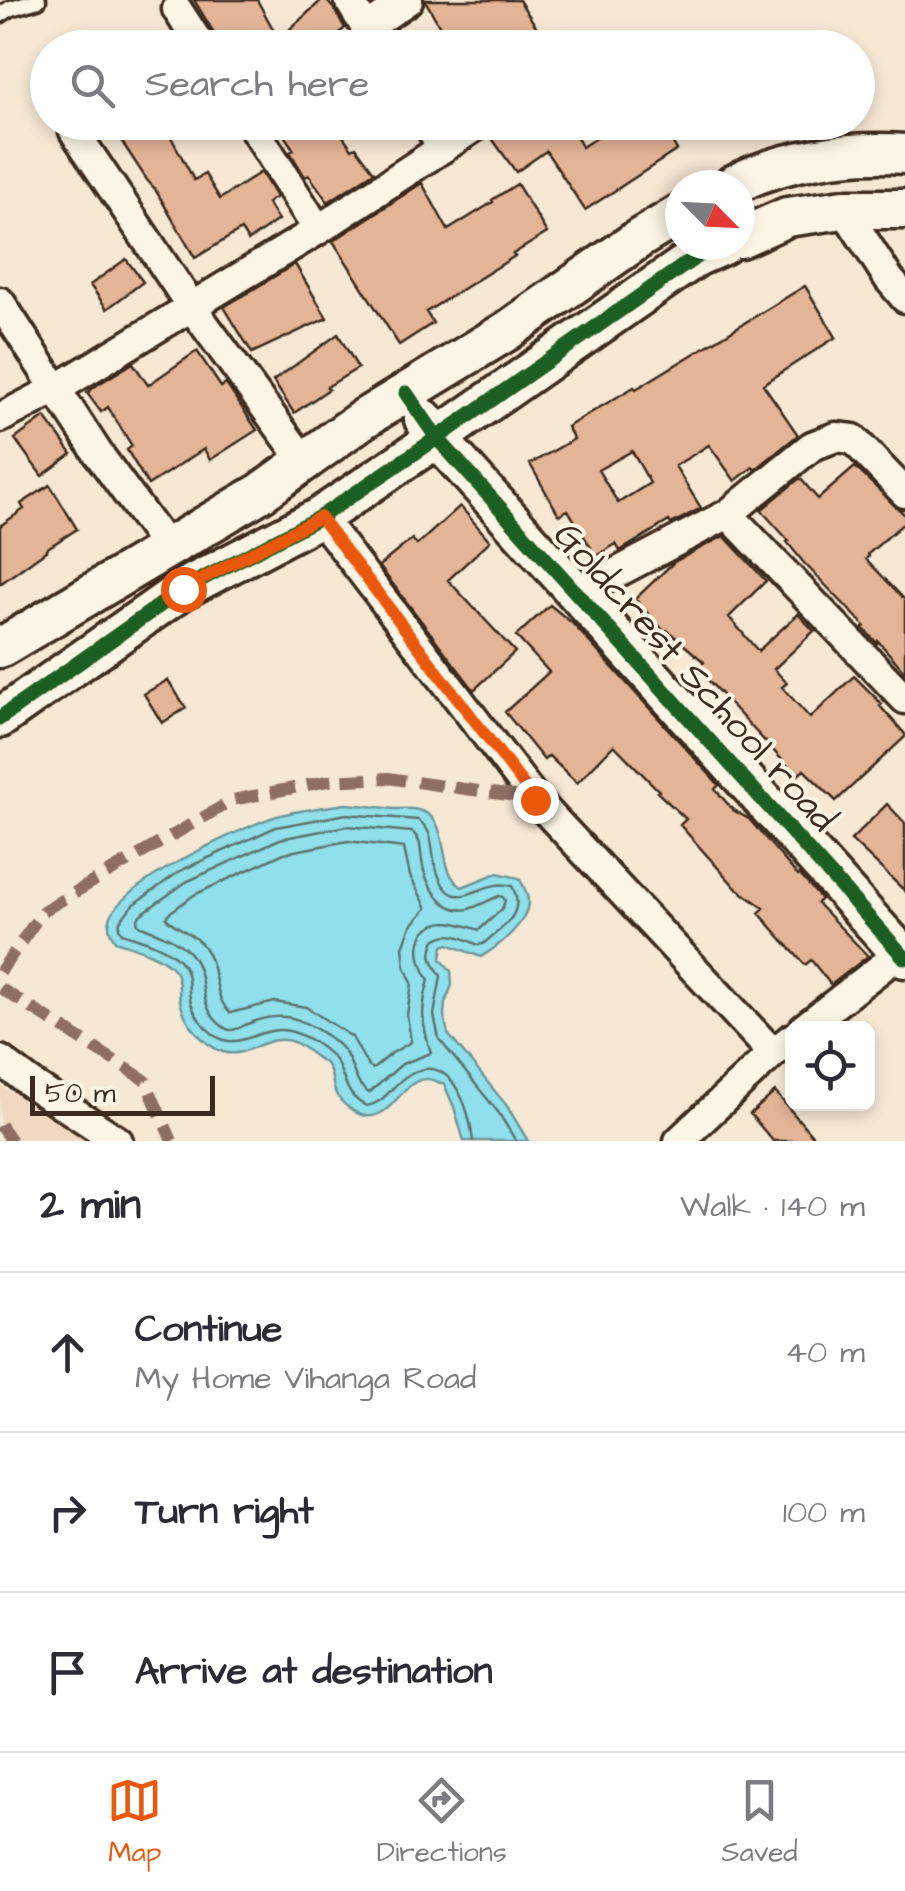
<!DOCTYPE html>
<html lang="en">
<head>
<meta charset="utf-8">
<style>
  body { margin:0; font-family:"Architects Daughter",sans-serif; background:#f2f2f3; color:#2b2b33 }
  .controls { position:absolute; right:30px; bottom:30px; display:grid; overflow:hidden; border-radius:15px; box-shadow:0 5px 15px #0003 }
  .controls button { width:90px; height:90px; display:grid; place-items:center; padding:0; border:0; border-bottom:2px solid #e1e1e2; background:#fff; color:#2b2b33; font:50px sans-serif }
  .compass { position:absolute; left:665px; top:170px; width:90px; height:90px; border-radius:50%; background:#fff; box-shadow:0 5px 15px #0003; rotate:114deg }
  .scale { position:absolute; left:30px; bottom:25px; width:185px; box-sizing:border-box; padding-left:10px; border:5px solid #3b2a1e; border-top:0; font-size:28px; line-height:35px; white-space:nowrap; color:#3b2a1e; -webkit-text-stroke:8px #fcf5e5; paint-order:stroke }
  .stop { position:absolute; width:30px; height:30px; margin:-22px; border:8px solid #ea580c; border-radius:50%; background:#fff }
  .stop.end { background:#ea580c; border-color:#fff; box-shadow:0 2px 10px #0008 }
  .list { margin:0; padding:0; list-style:none }
  h2 { display:flex; justify-content:space-between; align-items:center; height:130px; margin:0; padding:0 40px; font-size:42px }
  h2 small { font-size:32px; font-weight:400; color:#7c7c81 }
  .list li { display:grid; grid-template-columns:65px 1fr auto; gap:30px; align-items:center; box-sizing:border-box; height:160px; padding:0 40px; border-top:2px solid #e1e1e2 }
  .list b { display:block; font-size:38px; white-space:nowrap }
  .list p { margin:0; font-size:32px; white-space:nowrap; color:#7c7c81 }
  .list em { font-size:32px; font-style:normal; color:#7c7c81 }
  .icon { flex:none; width:55px; height:55px; fill:none; stroke:currentColor; stroke-width:2; stroke-linecap:round; stroke-linejoin:round }
  .map { position:relative; flex:none; width:905px; height:1141px; overflow:hidden }
  .search { position:absolute; background:#fff; box-shadow:0 5px 15px #0003; left:30px; right:30px; top:30px; height:110px; display:flex; align-items:center; gap:25px; box-sizing:border-box; padding:0 35px; border-radius:55px; color:#7c7c81; font-size:38px }
  .sheet { height:610px; background:#fff }
  nav { display:flex; justify-content:space-around; align-items:center; box-sizing:border-box; height:140px; border-top:2px solid #e1e1e2; background:#fff; font-size:28px; color:#7c7c81 }
  nav a { display:grid; justify-items:center; gap:5px }
  nav .on { color:#ea580c }
  .map>svg:first-child { display:block }
</style>
</head>
<body>
<div class="map">
<svg width="905" height="1141" viewBox="0 0 905 1141">
  <rect width="100%" height="100%" fill="#f7e8d5"/>
  <filter id="ink" filterUnits="userSpaceOnUse"><feTurbulence type="fractalNoise" baseFrequency=".01" numOctaves="2"/><feDisplacementMap in="SourceGraphic" scale="20" xChannelSelector="R" yChannelSelector="G"/><feConvolveMatrix kernelMatrix="1 2 1 2 8 2 1 2 1" color-interpolation-filters="sRGB"/></filter>
  <g filter="url(#ink)">
    <path fill="#f1d8c2" d="M0,1085L87,1141H0Z"/>
    <path fill="#90e0ec" stroke="#6e979a" stroke-width="2.5" d="M346,804C362,805 378,807 394,809C401,809 410,808 418,810C454,818 434,870 462,887L497,873L519,878C523,885 528,893 528,901C528,923 499,946 481,957L448,944L443,946L441,959L451,971L452,985L445,1003L444,1016L448,1034L507,1106L528,1141H464L454,1107L444,1084C443,1084 430,1079 429,1079C402,1077 394,1119 366,1116C356,1115 341,1103 336,1094C332,1085 333,1074 327,1065C325,1063 317,1058 315,1056C309,1052 302,1046 296,1043C268,1030 248,1060 223,1052C203,1045 184,1021 180,1001C178,991 181,980 175,971C163,955 133,947 115,941C111,934 107,928 110,919C120,884 235,831 271,818C294,810 322,808 346,804Z"/>
    <g fill="none" stroke-linecap="round" stroke-linejoin="round">
      <path stroke="#5d7370" stroke-width="2.5" d="M347,826L412,832C422,840 420,849 422,861C425,883 442,914 469,909C479,906 489,900 499,896L503,897L505,901L502,909L479,930C470,927 457,922 447,922C412,924 415,959 429,980C420,1010 422,1024 431,1053L402,1064L369,1093C354,1084 355,1069 346,1054C339,1042 317,1028 303,1022C287,1014 267,1016 250,1023C245,1024 241,1028 236,1029C230,1031 227,1030 222,1026C196,1005 209,980 192,956C182,941 156,932 139,925L137,921L140,915L186,882L280,839Z
        M348,841L404,848L410,876L427,908L411,926L403,947L405,967L412,983L407,1015L411,1042L392,1053L373,1069L368,1066L352,1037L306,1007L275,1002L230,1013C212,995 219,968 204,947C195,934 177,929 166,918L168,914L194,895L284,853Z
        M473,1141C470,1110 452,1051 410,1074C392,1083 387,1103 366,1106C346,1096 346,1081 337,1063C330,1051 307,1036 293,1032C261,1022 239,1055 213,1034C203,1026 195,1015 191,1003C187,990 191,977 183,965C172,948 141,939 122,933L119,928L120,921L132,906L180,871L276,827L347,814L418,820C435,832 430,846 435,864C451,926 481,875 512,886C527,914 502,927 483,944L478,945C464,938 449,930 435,940C427,956 433,963 441,976L434,1015L439,1039L498,1112L516,1141"/>
    </g>
    <path fill="#e4b496" stroke="#3b2a1e" stroke-width="2.5" fill-rule="evenodd" d="M194,0H257L278,38L262,48H223Z
      M322,0H326L334,9L345,28L323,48H305L290,29Z
      M425,0H519L550,48H452Z
      M109,122H163L194,180L205,174L220,199L261,172L276,197L267,203L278,220L248,241L241,230L195,258L155,189L147,180Z
      M275,122H333L352,149L356,147L374,172L328,202L309,175L305,177L290,152L294,150Z
      M505,122H569L582,147L620,122H661L677,150L585,210L546,151L516,172L491,137Z
      M422,183L448,230L493,202L492,200L517,184L547,233L513,254L515,256L426,312L433,323L399,345L333,241Z
      M126,259L143,282L107,309L90,285Z
      M295,264L327,318L252,353L224,307Z
      M805,286L836,337L763,384L798,435L755,470L753,467L735,481L709,445L675,466L701,508L671,524L669,521L620,551L616,544L596,556L568,510L559,515L530,464L574,439L567,427L634,387L636,389ZM632,451L650,483L618,503L598,470Z
      M338,334L358,368L327,387L329,389L294,413L273,381Z
      M197,351L221,387L226,384L257,430L210,460L204,449L148,485L127,450L132,446L108,407L101,412L87,393L97,385L133,363L148,385Z
      M45,417L72,454L42,476L15,439Z
      M855,467L905,515V522L868,554L869,556L866,559L905,600V672L878,641L877,643L863,628L865,626L804,563L787,542L789,541L761,510L800,478L818,499Z
      M50,485L77,529L46,549L47,550L0,584V526L24,509L21,504Z
      M460,506L490,541L448,580L515,652L474,690L379,566L412,539L417,545Z
      M724,536L766,581L729,617L758,651L798,614L814,631L774,669L787,683L782,687L810,718L854,676L882,704L880,706L905,734V737L836,801L804,770L797,776L697,668L704,662L667,630L665,632L635,599L674,562Z
      M550,605L572,623L719,785L715,789L733,810L749,819L798,876L800,875L821,899L817,903L868,956L831,985L811,960L805,965L759,913L764,908L736,888L680,825L686,819L657,792L659,791L614,745L577,783L549,756L544,760L505,712L549,672L516,636Z
      M168,680L186,708L162,723L144,694Z
      M887,804L905,823V891L851,840Z
      M775,1092L817,1141H773L750,1114Z"/>
    <g fill="none" stroke-linecap="round" stroke-linejoin="round">
      <defs>
        <path id="lane" d="M0,15L11,8L38,0"/>
        <path id="street" d="M349,0L378,48
          M177,9L202,48
          M366,29L408,0
          M250,122L318,230
          M426,122L443,148
          M74,131L191,306L304,461
          M844,209L889,279L905,298
          M0,302L56,389L318,230L482,122
          M0,418L56,389L97,452L167,548
          M728,514L905,699
          M320,517L535,799L773,1053
          M578,593L728,514L812,446L836,437L853,439L905,493
          M804,1028L900,953
          M0,1060L33,1085L118,1141
          M679,1141L773,1053L792,1038"/>
        <path id="secondary" d="M733,185C783,159 849,150 905,154
          M740,238L787,217L844,209H905
          M424,419L437,438L905,958
          M0,648L262,492L363,419L507,331L640,238L680,214
          M0,718L183,589L320,517L437,438L696,257L723,245"/>
      </defs>
      <use href="#lane" stroke="#3b2a1e" stroke-width="21"/>
      <use href="#street" stroke="#3b2a1e" stroke-width="35"/>
      <use href="#secondary" stroke="#3b2a1e" stroke-width="45"/>
      <use href="#lane" stroke="#fcf5e5" stroke-width="14"/>
      <use href="#street" stroke="#fcf5e5" stroke-width="28"/>
      <use href="#secondary" stroke="#fcf5e5" stroke-width="38"/>
      <path stroke="#8d6e63" stroke-width="12" stroke-dasharray="25 12" stroke-linecap="butt" d="M0,972L43,911L233,800L328,781L388,778L535,799
        M0,988L145,1080L172,1141
        M0,1125L11,1141"/>
      <defs>
        <path id="cycleway" d="M406,393L437,438L905,958
          M0,718L183,589L320,517L437,438L696,257L723,245"/>
      </defs>
      <use href="#cycleway" stroke="#fcf5e5" stroke-width="21"/>
      <use href="#cycleway" stroke="#1b5e20" stroke-width="15"/>
    </g>
  </g>
  <g fill="none" stroke-linecap="round" stroke-linejoin="round" filter="url(#ink)">
    <path stroke="#ea580c" stroke-width="12" d="M183,589L320,517L535,800"/>
  </g>
  <g text-anchor="middle" stroke-width="8" stroke-linejoin="round" paint-order="stroke">
    <g font-size="38" fill="#3b2a1e" stroke="#fcf5e5">
      <text transform="translate(696 676) rotate(48)" y="13">Goldcrest School road</text>
    </g>
  </g>
</svg>
<div class="controls">
<button><svg class="icon" aria-label="locate" viewBox="0 0 24 24"><circle cx="12" cy="12" r="6"/><path d="M12 2v4M12 18v4M2 12h4M18 12h4"/></svg></button>
</div>
<svg class="compass" viewBox="-18 -18 36 36"><path d="M0-13l5 13h-10z" fill="#e53935"/><path d="M0 13l5-13h-10z" fill="#7c7c81"/></svg>
<div class="scale">50 m</div>
<div class="stop" style="left:183px;top:589px"></div>
<div class="stop end" style="left:535px;top:800px"></div>
<div class="search"><svg class="icon" aria-label="search" viewBox="0 0 24 24"><circle cx="10" cy="10" r="6"/><path d="M15 15l6 6"/></svg>Search here</div>
</div>
<section class="sheet">
<h2>2 min<small>Walk · 140 m</small></h2>
<ul class="list">
<li><svg class="icon" aria-label="ahead" viewBox="0 0 24 24"><path d="M12 20V5M6 11l6-6 6 6"/></svg><div><b>Continue</b><p>My Home Vihanga Road</p></div><em>40 m</em></li>
<li><svg class="icon" aria-label="right" viewBox="0 0 24 24"><path d="M7 20v-9h11M14 6l5 5-5 5"/></svg><div><b>Turn right</b></div><em>100 m</em></li>
<li><svg class="icon" aria-label="arrive" viewBox="0 0 24 24"><path d="M6 21V4h12l-3 4 3 4H6"/></svg><div><b>Arrive at destination</b></div></li>
</ul>
</section>
<nav>
<a class="on"><svg class="icon" aria-label="map" viewBox="0 0 24 24"><path d="M3 6l6-2 6 2 6-2v14l-6 2-6-2-6 2zM9 4v14M15 6v14"/></svg>Map</a>
<a><svg class="icon" aria-label="directions" viewBox="0 0 24 24"><path d="M12 3l9 9-9 9-9-9zM9 14v-3h6M13 9l2 2-2 2"/></svg>Directions</a>
<a><svg class="icon" aria-label="saved" viewBox="0 0 24 24"><path d="M7 4h10v16l-5-4-5 4z"/></svg>Saved</a>
</nav>
</body>
</html>
